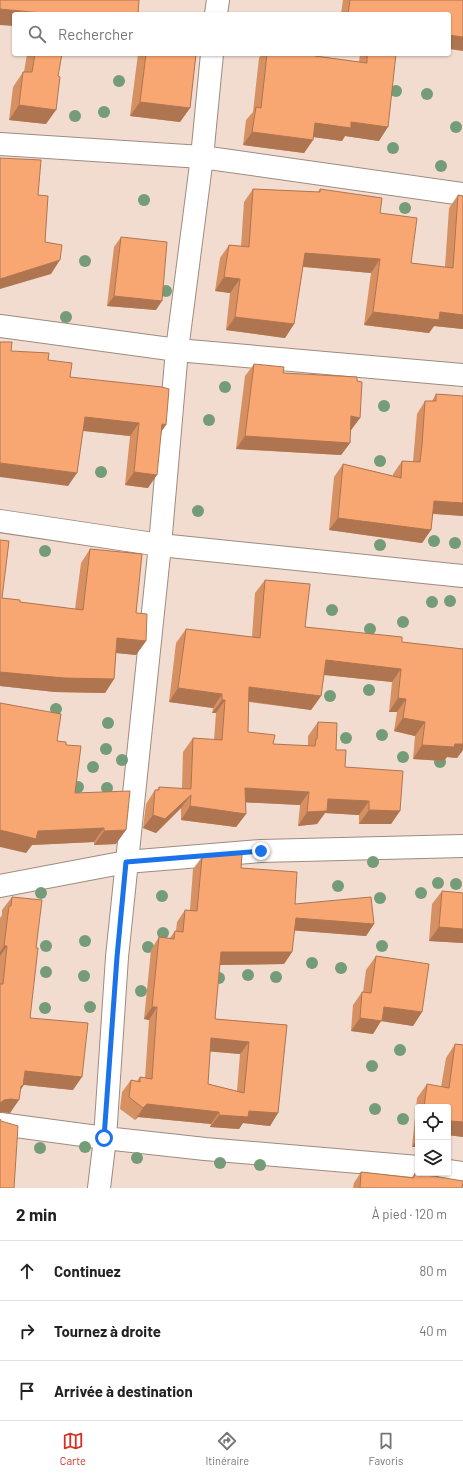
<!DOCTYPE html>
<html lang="fr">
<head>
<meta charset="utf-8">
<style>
  body { margin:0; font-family:Barlow,sans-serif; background:#f6f6f6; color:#222 }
  .controls { position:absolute; right:12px; bottom:12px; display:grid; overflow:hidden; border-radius:4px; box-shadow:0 1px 3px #0004 }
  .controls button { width:36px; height:36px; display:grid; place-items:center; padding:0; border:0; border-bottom:1px solid #e0e0e0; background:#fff; color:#222; font:20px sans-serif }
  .stop { position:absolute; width:12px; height:12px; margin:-9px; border:3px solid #1a73e8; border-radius:50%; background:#fff }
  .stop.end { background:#1a73e8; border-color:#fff; box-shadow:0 1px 4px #0008 }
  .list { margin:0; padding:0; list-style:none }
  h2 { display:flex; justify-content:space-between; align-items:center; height:52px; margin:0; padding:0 16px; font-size:17px }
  h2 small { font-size:13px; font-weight:400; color:#767676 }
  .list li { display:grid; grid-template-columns:26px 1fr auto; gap:12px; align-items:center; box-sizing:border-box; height:60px; padding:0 16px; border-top:1px solid #e0e0e0 }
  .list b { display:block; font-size:15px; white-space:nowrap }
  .list em { font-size:13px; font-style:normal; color:#767676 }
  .icon { flex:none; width:22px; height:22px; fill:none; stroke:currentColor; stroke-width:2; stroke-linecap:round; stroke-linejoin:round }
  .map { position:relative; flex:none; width:463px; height:1188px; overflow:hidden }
  .search { position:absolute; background:#fff; box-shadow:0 1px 3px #0004; left:12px; right:12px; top:12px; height:44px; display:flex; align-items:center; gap:10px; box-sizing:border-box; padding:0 14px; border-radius:4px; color:#767676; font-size:15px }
  .sheet { height:232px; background:#fff }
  nav { display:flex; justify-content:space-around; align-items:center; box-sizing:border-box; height:56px; border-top:1px solid #e0e0e0; background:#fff; font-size:11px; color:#767676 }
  nav a { display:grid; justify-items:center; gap:2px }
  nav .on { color:#d93025 }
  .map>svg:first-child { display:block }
</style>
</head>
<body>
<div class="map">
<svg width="463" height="1188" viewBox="0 0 463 1188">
  <rect width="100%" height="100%" fill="#f2dcd0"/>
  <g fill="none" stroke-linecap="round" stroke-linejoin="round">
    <defs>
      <path id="minor" d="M216,14L218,0
        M0,144L202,157L463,194
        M0,326L177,350L463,375
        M0,521L160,545L463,576
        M0,886L126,862L261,851L463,846
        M0,1124L105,1138L205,1149L418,1167
        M448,1171L463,1173
        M99,1188L105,1138L117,957L160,545L177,350L202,157L212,54"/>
    </defs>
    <use href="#minor" stroke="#9e8b7f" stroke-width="24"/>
    <use href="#minor" stroke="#fff" stroke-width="22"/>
  </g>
  <g fill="#749c78">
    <circle cx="119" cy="81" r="6"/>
    <circle cx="396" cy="91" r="6"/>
    <circle cx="427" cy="94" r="6"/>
    <circle cx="104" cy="112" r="6"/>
    <circle cx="75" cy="116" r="6"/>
    <circle cx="456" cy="127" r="6"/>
    <circle cx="393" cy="148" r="6"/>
    <circle cx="441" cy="166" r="6"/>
    <circle cx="144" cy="200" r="6"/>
    <circle cx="405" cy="208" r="6"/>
    <circle cx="85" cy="261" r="6"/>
    <circle cx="166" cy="291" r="6"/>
    <circle cx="66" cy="317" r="6"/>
    <circle cx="225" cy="387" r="6"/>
    <circle cx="384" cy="406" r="6"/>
    <circle cx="209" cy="420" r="6"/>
    <circle cx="380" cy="461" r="6"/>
    <circle cx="101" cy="472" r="6"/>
    <circle cx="198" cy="511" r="6"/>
    <circle cx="434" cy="541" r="6"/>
    <circle cx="455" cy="543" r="6"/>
    <circle cx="380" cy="545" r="6"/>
    <circle cx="45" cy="551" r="6"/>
    <circle cx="450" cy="601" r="6"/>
    <circle cx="432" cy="602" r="6"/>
    <circle cx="332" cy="610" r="6"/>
    <circle cx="403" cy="622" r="6"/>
    <circle cx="370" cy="629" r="6"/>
    <circle cx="369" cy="690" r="6"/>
    <circle cx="330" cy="696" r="6"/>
    <circle cx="56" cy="709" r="6"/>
    <circle cx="108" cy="723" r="6"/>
    <circle cx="382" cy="735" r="6"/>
    <circle cx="346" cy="738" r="6"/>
    <circle cx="106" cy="749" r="6"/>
    <circle cx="403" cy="757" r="6"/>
    <circle cx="122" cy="760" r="6"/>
    <circle cx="440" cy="762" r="6"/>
    <circle cx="93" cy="767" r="6"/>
    <circle cx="78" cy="787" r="6"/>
    <circle cx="107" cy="788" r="6"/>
    <circle cx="373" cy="862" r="6"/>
    <circle cx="438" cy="883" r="6"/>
    <circle cx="456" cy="884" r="6"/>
    <circle cx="338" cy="886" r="6"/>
    <circle cx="41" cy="893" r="6"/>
    <circle cx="421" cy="893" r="6"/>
    <circle cx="162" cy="896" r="6"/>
    <circle cx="380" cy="898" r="6"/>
    <circle cx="163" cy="933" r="6"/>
    <circle cx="85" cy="941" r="6"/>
    <circle cx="46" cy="946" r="6"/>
    <circle cx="382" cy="946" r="6"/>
    <circle cx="148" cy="947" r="6"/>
    <circle cx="312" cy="963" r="6"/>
    <circle cx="341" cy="968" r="6"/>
    <circle cx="46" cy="972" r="6"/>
    <circle cx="248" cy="975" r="6"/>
    <circle cx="84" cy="976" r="6"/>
    <circle cx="276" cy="977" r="6"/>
    <circle cx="219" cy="978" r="6"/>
    <circle cx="141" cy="991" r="6"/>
    <circle cx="90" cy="1007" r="6"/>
    <circle cx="45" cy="1008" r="6"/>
    <circle cx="400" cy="1050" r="6"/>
    <circle cx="372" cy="1066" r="6"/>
    <circle cx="375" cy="1109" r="6"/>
    <circle cx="403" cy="1119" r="6"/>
    <circle cx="85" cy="1147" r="6"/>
    <circle cx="40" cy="1148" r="6"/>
    <circle cx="137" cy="1158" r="6"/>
    <circle cx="220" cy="1163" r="6"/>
    <circle cx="260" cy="1165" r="6"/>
  </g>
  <path fill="#d69062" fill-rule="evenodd" d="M343,0H463L449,14H341Z
    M27,54H62L46,124L9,120L13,87L23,72H24Z
    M138,54H196L190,108L180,122L130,116Z
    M262,54H315V56L359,62L360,54H396L379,141L345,136L342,141L313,137V140L304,153L243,145L246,120L253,112L259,58Z
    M253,189L318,192L320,189L380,213L411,263L445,267L449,208L458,195L463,196V329L434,326L429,333L364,325L371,273L303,267L294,324L285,338L226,330L230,293L215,291L220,258L229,245L241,246L244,202Z
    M121,237L156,310L107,306L114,247Z
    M11,351L48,360L70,377L162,431L148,488L125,485L130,436L83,431L68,486Z
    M254,364L283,373L360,418L351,430H350V443L341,455L236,449L245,376Z
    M436,394L463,396V516L433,514L431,530L422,543L329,530L334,477L343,464L393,476V474L402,461L413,462L417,414L425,401H432Z
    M0,540L2,598L20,602L75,609L81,563L90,549L136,613L146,641L136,655L116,653L114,679L105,693L55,692L0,686Z
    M265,580L305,627L402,642L463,649V750L457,758L447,757L444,761L413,759L415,736L394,731L397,712H389L392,682L324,675L321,696L311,710L249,702L248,732L273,744L308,746V736L318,722L336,750L345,767L400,811L391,824H359V815L325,813L317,824L298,826L300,805L246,802V814L236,827L181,820V808L156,833L143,828L146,804L155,790H157L159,787L182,789L183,752L193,738L214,740L216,713H212L213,708L169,702L176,643L186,629L252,637L255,593Z
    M57,741L66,745L75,793L116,844L94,845V842L32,845L26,853Z
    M202,857L241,868L295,904L374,924L366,936L294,930L292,952L284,964L220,965L215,1019L287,1025L278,1113L270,1126L243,1123L239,1129L210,1127L211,1124L138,1117L135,1120L120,1109L122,1092L131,1080L137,1081L140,1077L145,1078L149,1020L144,1019L151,950L159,937L170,938L175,931H176L177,922L185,910H190L193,869ZM210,1051L240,1054L237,1091L208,1084Z
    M442,891L463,893V943L429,941L432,904Z
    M12,897L36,948L30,1018L73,1090L24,1085L23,1086L20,1091L10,1113L0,1112V918L2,915V910Z
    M376,956L422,1012L413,1026L381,1021L373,1034L351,1031L353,1005L362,992H363L366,970Z
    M455,1044L463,1045V1137L448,1135V1107H418V1147H412L417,1098L427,1084L441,1087L446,1058Z
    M361,1172L412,1177L415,1173L462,1188H353L354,1183Z"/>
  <path fill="#ae7550" d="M0,9L41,13L40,14H14V26L0,25Z
    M449,35L463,37V51L449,49Z
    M140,102L190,108L180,122L130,116Z
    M19,105L56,110L46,124L9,120Z
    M351,122L388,127L379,141L345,136L342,141L306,136L315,123Z
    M252,132L313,140L304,153L243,145Z
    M305,253L380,259L371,273L296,266Z
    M60,260L51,274L0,289V279Z
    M224,277L240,279L230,293L215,291Z
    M114,296L162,301L156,310L107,306Z
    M373,312H440L463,315V329L434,326L429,333L364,325Z
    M235,317L294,324L285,338L226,330Z
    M351,416L360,418L351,430L342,429Z
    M85,417L139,423L130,436L76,430Z
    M162,424L166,425L157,438Z
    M245,436L350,443L341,455L236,449Z
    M0,463L77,473L68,486L0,477Z
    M134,472L157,475L148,488L125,485Z
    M434,501L463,503V516L425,513Z
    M338,518L431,530L422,543L329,530Z
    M117,638L146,641L136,655L107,652Z
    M326,660L401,669L392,682L316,674Z
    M0,672L114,679L105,693L55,692L0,686Z
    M249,687L321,696L311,710L240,700Z
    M178,688L222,694L213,708L169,702Z
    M398,698L406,699L397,712H389Z
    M222,700H225L216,713H212Z
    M403,718L425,722L415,736L394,731Z
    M455,744H463V750L457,758L447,757L444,761L413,759L422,745Z
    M245,788L309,792L300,805L236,802Z
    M191,795L181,808L156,833L143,828L153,815Z
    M328,799L369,801L359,815L325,813L317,824L298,826L307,812Z
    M190,806L246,814L236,827L181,820Z
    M369,810L400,811L391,824H359Z
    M104,828L94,842L32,845L26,853L0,847V830L38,831Z
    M126,830L116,844L94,845L104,831Z
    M296,918L374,924L366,936L287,930Z
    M439,927L463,929V943L429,941Z
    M4,946H7L0,956V952Z
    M221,952H292L284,964L213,965Z
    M152,1007H157L149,1020L144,1019Z
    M384,1007L422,1012L413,1026L381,1021L373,1034L351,1031L360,1018Z
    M211,1038L249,1042L240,1054L203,1051Z
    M25,1071L82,1077L73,1090L16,1084Z
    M21,1086H23L14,1099L19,1100L10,1113L0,1112V1103Z
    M147,1104L219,1112L211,1124L138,1117L135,1120L143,1108Z
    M249,1111L278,1113L270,1126L243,1123L239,1129L210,1127L219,1115Z
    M451,1121L463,1122V1137L448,1135V1126Z
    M418,1138V1147H412Z"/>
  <path fill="#f9a772" stroke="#ae7550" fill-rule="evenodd" d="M0,0H139L138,14H41V13L0,9Z
    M350,0H463V37L449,35V14H348Z
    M35,54H62L58,76L60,77L56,110L19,105L23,72H32Z
    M146,54H196L190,108L140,102Z
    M267,54H315V56L367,63V54H396L388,127L351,122V128L315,123L313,140L252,132L256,107L261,108Z
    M0,158L41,160L38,195L48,196L45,242L62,245L60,260L0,279Z
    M253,189L320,192V189L382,198L380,213L417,218L411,263L453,268L458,195L463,196V315L440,312L439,320L373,312L380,259L305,253L294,324L235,317L240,279L224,277L229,245L249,247Z
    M121,237L167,242L162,301L114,296Z
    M0,342H12L11,351L49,353L48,360L72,363L70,377L162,387L169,389L166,425L162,424L157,475L134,472L139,423L85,417L77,473L0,463Z
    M254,364L284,367L283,373L357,377V381L362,382L360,418L351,416L350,443L245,436Z
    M436,394L463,396V503L434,501L431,530L338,518L343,464L401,478L402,461L420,462L422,445L425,401H436Z
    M0,540L9,541L2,598L20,600V602L83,610L90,549L142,554L136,613L147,614L146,641L117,638L114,679L64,678L0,672Z
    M265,580L310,584L305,627L402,637V642L463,649V744H455L454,747L422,745L425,722L403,718L406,699L398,698L401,669L326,660L321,696L249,687L248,732L275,735L273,744L315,746L316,739H317L318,722L337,723L336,750H346L345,767L403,771L400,811L369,810V801L328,799L327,811L307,812L309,792L245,788L246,814L190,806L191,795L165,819L153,815L155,790H159V787L191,789L193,738L222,740L225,700H222V694L178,688L186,629L260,638Z
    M0,703L61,714L57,741L66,742V745L81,746L75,793L130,791L126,830L104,831V828L38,831L36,839L0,830Z
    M242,854L241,868L297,872L295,904L371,897L374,924L296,918L292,952H221L215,1019L287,1025L278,1113L249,1111L248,1117L219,1115V1112L147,1104L143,1108L129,1097L131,1080L140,1082V1077L152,1079L157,1007H152L159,937L174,939L175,931L183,932L185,910L197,911L202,857ZM211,1038L249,1042L244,1093L208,1084Z
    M442,891L463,893V929L439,927Z
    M12,897L42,900L36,948H38L30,1018L88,1023L82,1077L25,1071L23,1086H21L19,1100L11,1099L4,1100L0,1103V984H3L7,946H4L9,906H11Z
    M376,956L429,964L422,1012L384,1007L382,1021L360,1018L362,992L371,993Z
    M455,1044L463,1045V1122L451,1121V1127H448V1107H424L427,1084L449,1088Z
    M0,1119L1,1121L18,1126L14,1188H0Z
    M361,1172L414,1178L415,1173L463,1181V1182L462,1188H360Z"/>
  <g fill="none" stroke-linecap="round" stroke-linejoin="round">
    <path stroke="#1a73e8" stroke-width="5" d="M104,1138L117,957L126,862L261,851"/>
  </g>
</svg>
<div class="controls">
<button><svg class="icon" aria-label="locate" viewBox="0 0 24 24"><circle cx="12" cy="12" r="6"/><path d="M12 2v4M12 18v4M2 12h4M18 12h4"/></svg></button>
<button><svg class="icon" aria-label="layers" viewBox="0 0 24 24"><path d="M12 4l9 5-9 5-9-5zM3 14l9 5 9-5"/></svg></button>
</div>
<div class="stop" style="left:104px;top:1138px"></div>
<div class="stop end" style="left:261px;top:851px"></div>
<div class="search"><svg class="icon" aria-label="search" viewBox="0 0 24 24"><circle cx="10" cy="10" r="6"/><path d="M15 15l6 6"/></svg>Rechercher</div>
</div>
<section class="sheet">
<h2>2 min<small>À pied · 120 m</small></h2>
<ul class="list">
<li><svg class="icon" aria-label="ahead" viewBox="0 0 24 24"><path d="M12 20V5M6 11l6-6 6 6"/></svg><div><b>Continuez</b></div><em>80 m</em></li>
<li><svg class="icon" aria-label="right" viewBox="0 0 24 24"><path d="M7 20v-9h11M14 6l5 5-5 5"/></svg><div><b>Tournez à droite</b></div><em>40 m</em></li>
<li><svg class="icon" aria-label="arrive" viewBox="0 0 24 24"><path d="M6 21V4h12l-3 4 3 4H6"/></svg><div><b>Arrivée à destination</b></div></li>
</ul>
</section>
<nav>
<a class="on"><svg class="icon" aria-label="map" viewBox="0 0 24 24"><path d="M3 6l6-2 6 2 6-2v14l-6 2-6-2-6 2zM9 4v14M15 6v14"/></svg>Carte</a>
<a><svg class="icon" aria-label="directions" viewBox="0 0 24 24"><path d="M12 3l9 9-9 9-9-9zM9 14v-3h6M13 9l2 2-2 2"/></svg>Itinéraire</a>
<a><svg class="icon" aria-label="saved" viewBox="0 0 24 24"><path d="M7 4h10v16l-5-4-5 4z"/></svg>Favoris</a>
</nav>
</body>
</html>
